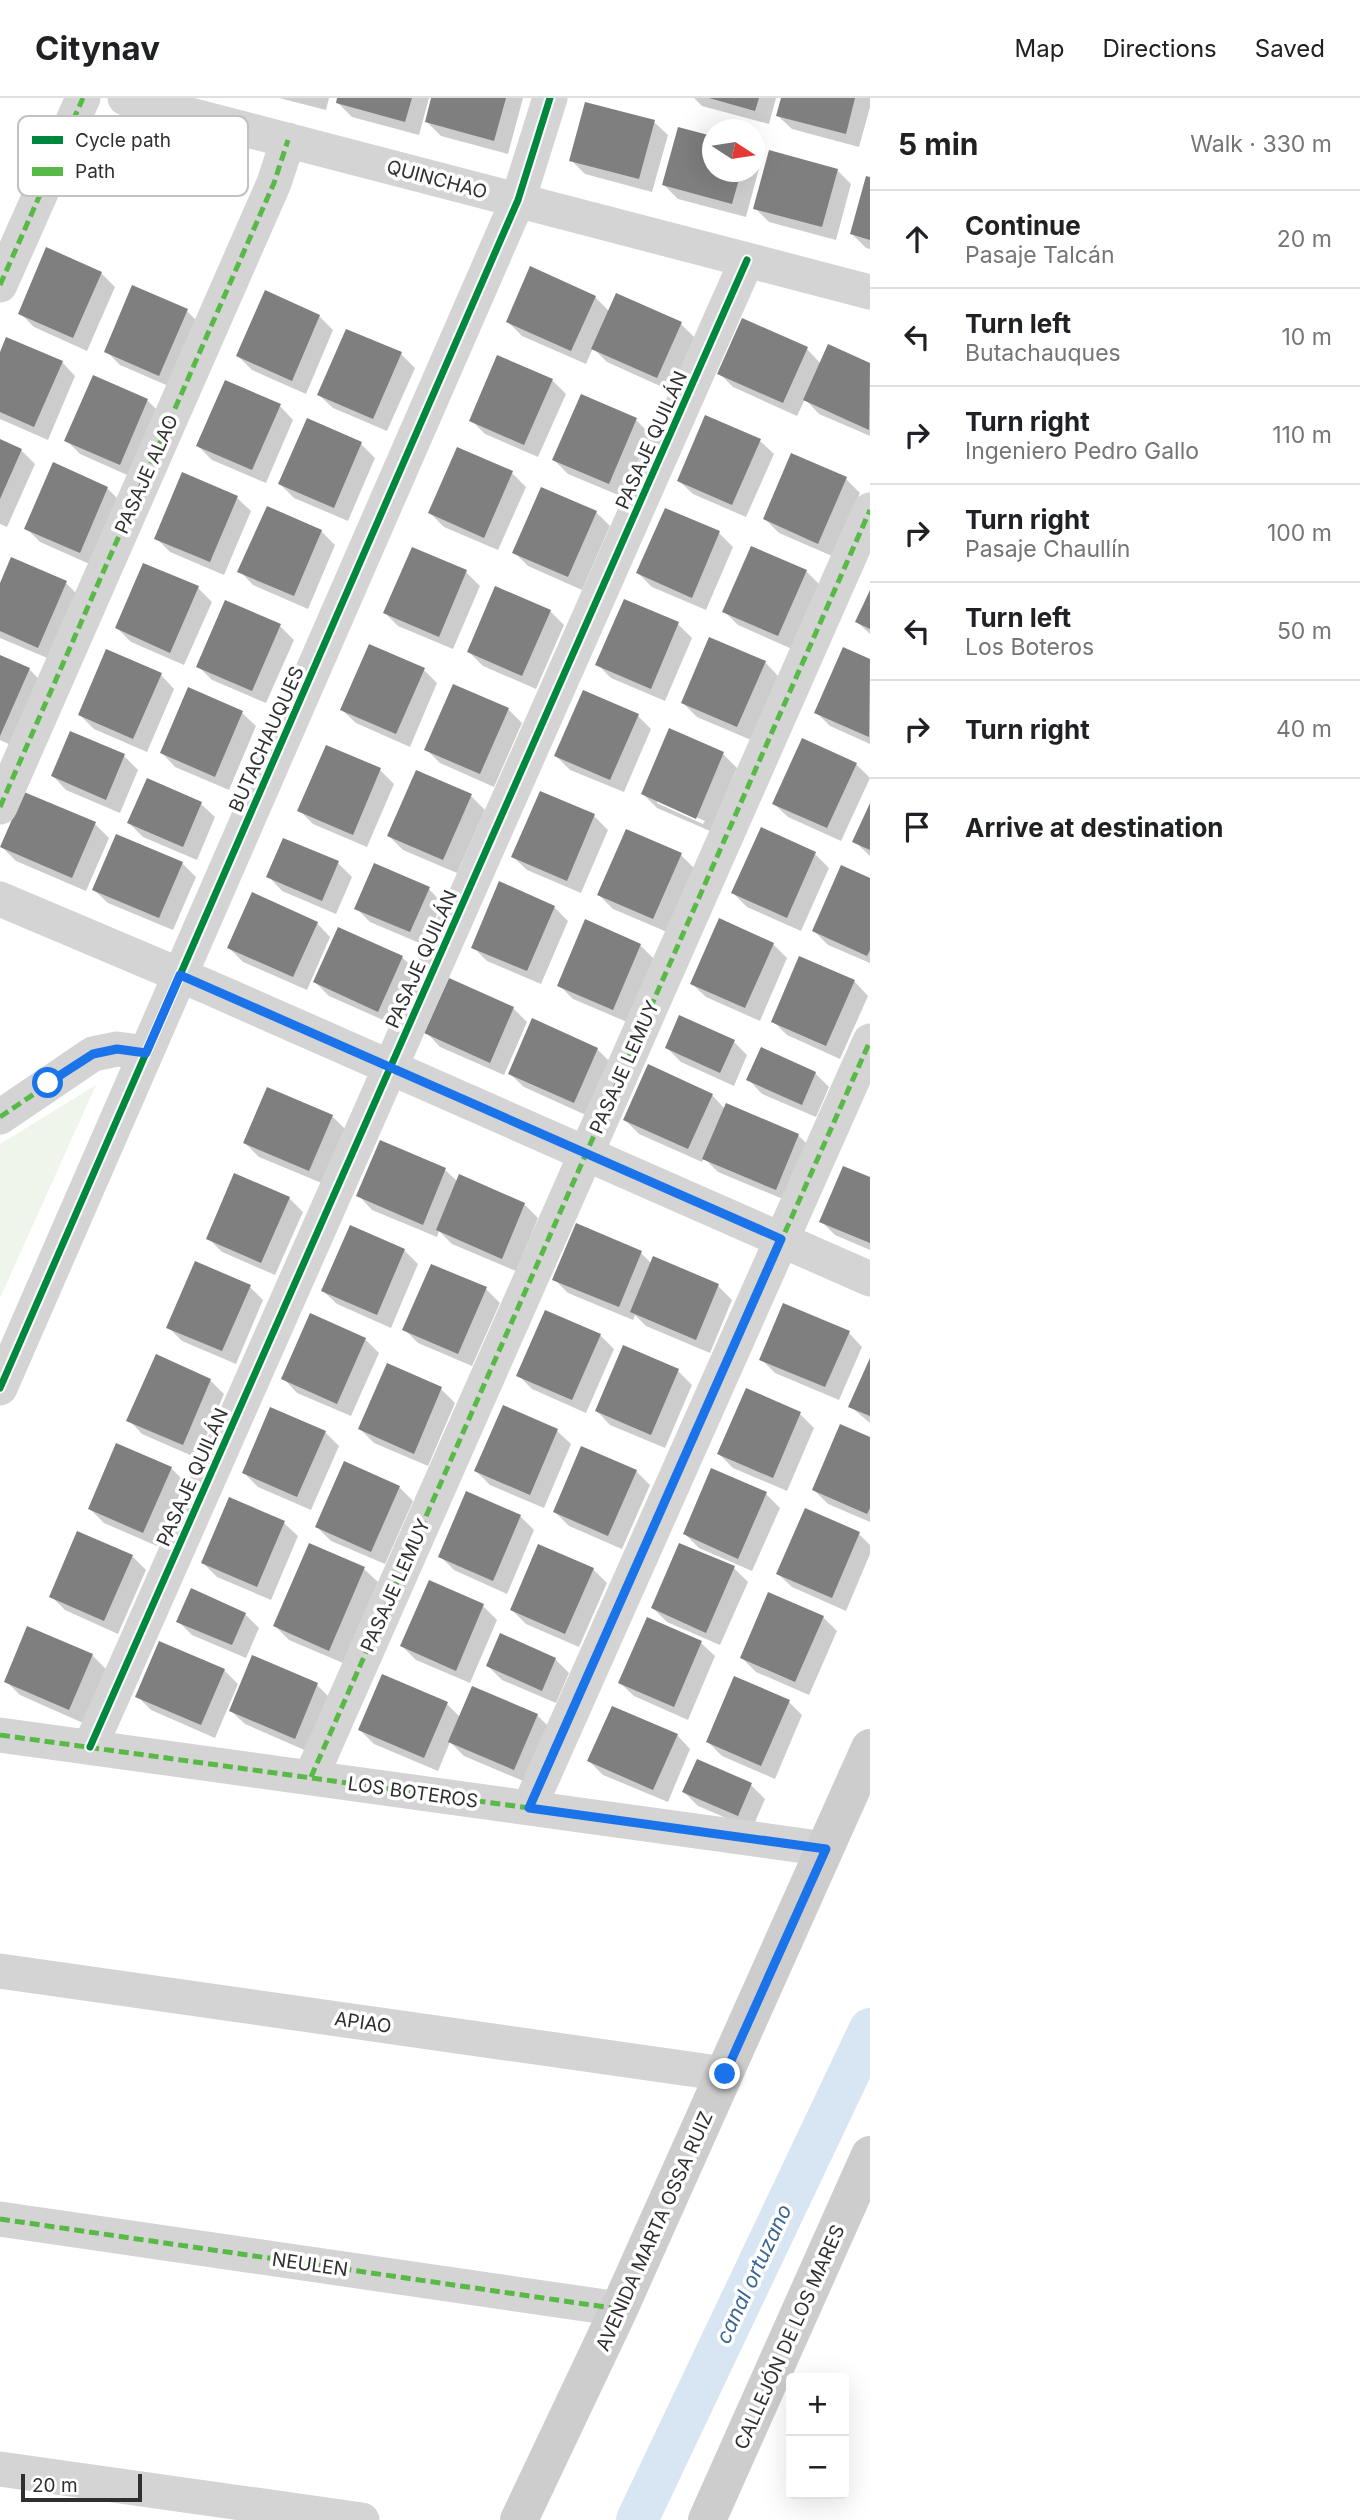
<!DOCTYPE html>
<html lang="en">
<head>
<meta charset="utf-8">
<style>
  body { margin:0; font-family:Inter,sans-serif; background:#f2f2f2; color:#202124 }
  .controls { position:absolute; right:21px; bottom:21px; display:grid; overflow:hidden; border-radius:7px; box-shadow:0 7px 28px #0002 }
  .controls button { width:63px; height:63px; display:grid; place-items:center; padding:0; border:0; border-bottom:2px solid #e0e0e0; background:#fff; color:#202124; font:35px sans-serif }
  .compass { position:absolute; left:702px; top:21px; width:63px; height:63px; border-radius:50%; background:#fff; box-shadow:0 7px 28px #0002; rotate:102deg }
  .scale { position:absolute; left:21px; bottom:18px; width:121px; box-sizing:border-box; padding-left:7px; border:4px solid #2f2f2f; border-top:0; font-size:19px; line-height:24px; white-space:nowrap; color:#2f2f2f; -webkit-text-stroke:5px #fff; paint-order:stroke }
  .stop { position:absolute; width:21px; height:21px; margin:-16px; border:5px solid #1a73e8; border-radius:50%; background:#fff }
  .stop.end { background:#1a73e8; border-color:#fff; box-shadow:0 2px 7px #0008 }
  .list { margin:0; padding:0; list-style:none }
  h2 { display:flex; justify-content:space-between; align-items:center; height:91px; margin:0; padding:0 28px; font-size:30px }
  h2 small { font-size:23px; font-weight:400; color:#757577 }
  .list li { display:grid; grid-template-columns:46px 1fr auto; gap:21px; align-items:center; box-sizing:border-box; height:98px; padding:0 28px; border-top:2px solid #e0e0e0 }
  .list b { display:block; font-size:26px; white-space:nowrap }
  .list p { margin:0; font-size:23px; white-space:nowrap; color:#757577 }
  .list em { font-size:23px; font-style:normal; color:#757577 }
  .icon { flex:none; width:38px; height:38px; fill:none; stroke:currentColor; stroke-width:2; stroke-linecap:round; stroke-linejoin:round }
  .map { position:relative; flex:none; width:870px; height:2422px; overflow:hidden }
  header { display:flex; align-items:center; gap:42px; box-sizing:border-box; height:98px; padding:0 35px; background:#fff; border-bottom:2px solid #e0e0e0 }
  header strong { font-size:33px }
  nav { display:flex; gap:38px; margin-inline-start:auto; font-size:24px }
  main { display:flex }
  aside { flex:1; background:#fff }
  .map>svg:first-child { display:block }
</style>
</head>
<body>
<header>
<strong>Citynav</strong>
<nav><a>Map</a><a>Directions</a><a>Saved</a></nav>
</header>
<main>
<div class="map">
<svg width="870" height="2422" viewBox="0 0 870 2422">
  <rect width="100%" height="100%" fill="#fff"/>
  <path fill="#f0f5ec" d="M96,987L0,1200V1046Z"/>
  <path fill="#0003" fill-rule="evenodd" d="M279,0H329L326,12Z
    M339,0H429L419,37L352,19L338,5Z
    M433,0H523L508,56L441,38L427,24Z
    M694,0H776L769,26L702,8Z
    M783,0H870V9L859,49L792,31L778,18Z
    M654,24L668,37L652,94L585,76L571,62Z
    M680,31L712,40V74H754V57L761,63L746,119L678,101L664,87Z
    M837,72L851,86L836,142L769,124L755,110Z
    M870,81V151L866,150L852,136Z
    M101,175L115,189L87,253L34,229L20,215Z
    M595,199L610,214L681,226L695,240L671,293L607,264L593,250L586,266L522,238L508,224Z
    M187,213L201,227L173,290L120,267L106,253Z
    M319,218L333,232L306,296L252,272L238,258Z
    M829,249L870,267V338L819,316L805,301L797,318L733,289L719,275L807,251L821,266Z
    M401,256L415,270L387,333L333,310L319,297Z
    M0,258L62,264L75,278L48,342L0,321Z
    M552,282L566,296L538,359L485,336L471,322Z
    M147,302L161,316L134,380L80,356L66,342Z
    M280,308L293,322L266,385L212,362L198,348Z
    M308,322L361,346L375,360L348,423L294,400L280,386Z
    M636,322L650,336L623,399L568,376L554,362Z
    M0,343L21,352L35,366L7,429L0,426Z
    M760,343L774,356L746,419L693,396L679,383Z
    M512,375L526,389L498,452L444,429L430,415Z
    M846,381L860,395L832,458L779,435L765,421Z
    M107,390L121,404L94,468L40,444L26,430Z
    M237,400L251,413L224,477L170,454L156,440Z
    M666,412L719,435L733,449L706,512L652,489L638,475Z
    M596,414L610,428L582,492L528,468L514,454Z
    M321,433L335,447L308,511L253,487L240,473Z
    M806,473L820,487L792,551L738,527L724,513Z
    M466,474L480,488L453,551L398,528L385,515Z
    M66,485L80,499L52,562L0,540V489Z
    M198,490L212,504L184,567L131,544L117,530Z
    M870,496V536L857,524Z
    M550,513L564,527L536,591L483,568L469,554Z
    M678,526L692,540L665,603L611,580L597,566Z
    M280,528L294,542L266,605L212,582L198,568Z
    M844,551L870,563V646L830,628L816,614Z
    M0,559L29,571L43,585L15,649L0,642Z
    M765,564L778,578L751,642L697,619L683,605Z
    M424,572L437,585L410,649L356,625L342,612Z
    M161,577L174,591L147,654L94,631L80,617Z
    M508,611L522,625L494,689L440,665L426,651Z
    M242,615L256,628L229,692L175,669L162,655Z
    M638,618L651,631L624,694L570,672L556,658Z
    M670,632L723,656L737,670L710,733L657,710L643,696ZM657,702L705,723L703,726L657,705Z
    M327,649L380,672L394,686L367,749L313,726L299,712Z
    M124,658L138,672L120,715L66,692L53,678Z
    M856,666L870,680L841,743L788,719L774,706Z
    M541,695L594,718L608,732L581,795L527,772L513,759Z
    M471,698L485,712L457,775L403,752L389,738Z
    M201,706L215,719L197,762L143,739L129,725Z
    M870,709V758L854,743Z
    M95,726L109,740L86,793L16,763L2,749Z
    M284,742L338,765L352,779L336,816L282,793L269,779Z
    M815,756L829,770L801,833L747,809L733,795Z
    M681,757L695,771L667,834L613,811L599,797Z
    M182,765L196,779L173,832L108,805L94,792Z
    M870,782V865L828,847L814,833Z
    M429,791L442,805L424,847L370,824L356,810Z
    M554,809L568,823L541,886L487,863L473,849Z
    M317,825L330,839L307,892L243,864L229,850Z
    M773,846L787,860L760,923L706,899L692,886Z
    M640,847L654,861L627,924L573,901L559,887Z
    M402,859L416,873L392,926L329,898L315,884Z
    M800,860L855,884L868,898L840,961L787,937L773,923Z
    M450,882L513,910L527,924L504,977L440,949L427,935Z
    M734,944L747,957L734,988L681,964L667,950Z
    M597,951L611,965L588,1018L524,989L510,976Z
    M815,975L829,989L816,1019L762,996L749,982Z
    M712,997L725,1011L798,1037L812,1051L790,1104L718,1074L704,1060L702,1064L639,1036L625,1022Z
    M332,1018L346,1032L324,1086L259,1059L245,1045Z
    M445,1072L458,1084L524,1106L538,1120L516,1173L452,1146L439,1133L437,1139L372,1112L359,1098Z
    M870,1081V1152L835,1137L821,1123Z
    M289,1100L303,1114L275,1177L222,1154L208,1140Z
    M404,1152L418,1166L391,1230L337,1206L323,1193Z
    M641,1155L652,1166L654,1160L718,1188L732,1202L710,1255L646,1228L635,1217L633,1222L568,1195L554,1181Z
    M250,1189L263,1202L236,1266L182,1243L168,1229Z
    M486,1191L500,1205L472,1268L418,1245L404,1231Z
    M849,1235L862,1249L839,1302L775,1275L761,1261Z
    M600,1237L614,1251L586,1315L532,1291L518,1277Z
    M365,1241L379,1255L351,1318L297,1295L284,1281Z
    M870,1263V1325L851,1309Z
    M388,1267L441,1291L455,1305L428,1368L374,1345L360,1331Z
    M678,1273L692,1287L665,1350L610,1327L597,1313Z
    M210,1282L224,1296L197,1360L142,1336L129,1322Z
    M800,1316L814,1330L787,1393L733,1370L719,1356Z
    M557,1333L571,1346L544,1410L490,1387L476,1373Z
    M325,1334L339,1348L311,1412L258,1389L244,1375Z
    M870,1341V1424L828,1406L814,1392Z
    M117,1347L171,1370L185,1384L157,1448L104,1425L90,1411Z
    M636,1373L650,1387L622,1451L569,1428L555,1414Z
    M399,1389L413,1403L385,1466L331,1443L317,1429Z
    M467,1395L520,1418L534,1432L507,1496L454,1472L440,1458Z
    M766,1396L780,1410L752,1473L699,1450L685,1436Z
    M230,1401L284,1425L298,1438L271,1502L217,1479L203,1465Z
    M859,1436L870,1447V1456L846,1513L792,1489L778,1476Z
    M132,1458L146,1472L118,1536L65,1512L51,1498Z
    M734,1470L748,1484L720,1547L667,1524L653,1510Z
    M364,1471L378,1484L343,1565L289,1542L275,1528Z
    M593,1471L607,1485L579,1549L526,1526L512,1512Z
    M483,1508L497,1522L470,1585L416,1562L402,1548Z
    M245,1516L259,1530L246,1560L192,1537L178,1523Z
    M823,1519L837,1533L809,1597L756,1574L742,1560Z
    M701,1545L715,1558L688,1622L634,1598L620,1585Z
    M92,1557L106,1571L83,1625L20,1597L6,1583Z
    M555,1561L569,1575L556,1605L502,1582L488,1568Z
    M224,1572L238,1586L215,1640L151,1612L137,1598Z
    M317,1587L331,1601L309,1654L245,1626L231,1613Z
    M789,1604L802,1617L775,1681L722,1658L708,1644Z
    M447,1606L460,1619L537,1617L551,1631L528,1685L464,1658L450,1644L438,1673L374,1646L360,1632Z
    M677,1637L690,1651L668,1704L603,1677L589,1663Z
    M751,1687L765,1701L752,1731L698,1708L684,1694Z"/>
  <g fill="none" stroke-linecap="round" stroke-linejoin="round">
    <path stroke="#d8e5f2" stroke-width="42" d="M637,2422L870,1931"/>
  </g>
  <path fill="#7f7f7f" d="M337,0H412L405,24L336,5Z
    M431,0H506L494,43L425,24Z
    M709,0H759L755,13Z
    M781,0H855L846,36L776,18Z
    M585,4L655,22L639,81L569,63Z
    M678,29L712,38V74H741L732,106L662,87Z
    M769,52L838,71L822,129L753,111Z
    M866,78L870,79V142L850,136Z
    M46,149L102,174L73,240L18,216Z
    M530,168L596,198L571,253L506,224Z
    M132,187L188,211L159,278L104,254Z
    M265,192L320,217L292,283L236,258Z
    M616,195L682,224L657,280L591,251Z
    M742,220L808,249L783,305L717,276Z
    M346,231L402,254L373,321L317,297Z
    M6,239L63,263L34,329L0,314V254Z
    M828,246L870,265L869,332L803,302Z
    M497,257L553,281L524,347L469,323Z
    M93,277L148,301L120,367L64,343Z
    M225,282L281,306L252,372L196,348Z
    M581,296L637,320L609,386L552,362Z
    M705,317L761,341L732,407L677,383Z
    M307,320L362,344L334,410L278,386Z
    M0,341L22,351L0,401Z
    M457,349L513,373L484,440L428,415Z
    M791,355L847,379L818,446L763,421Z
    M53,364L108,389L80,455L24,431Z
    M182,374L238,398L210,464L154,441Z
    M541,389L597,413L568,479L512,455Z
    M267,408L322,432L294,498L237,474Z
    M665,410L720,433L692,500L636,475Z
    M751,448L807,472L778,538L722,514Z
    M412,449L467,472L439,539L383,515Z
    M11,459L67,483L38,550L0,533V485Z
    M143,465L199,488L170,555L115,530Z
    M495,488L551,512L522,578L467,554Z
    M870,492V531L855,524Z
    M624,501L679,524L651,591L595,567Z
    M225,502L281,526L252,593L196,569Z
    M709,539L766,563L737,629L681,605Z
    M369,546L425,570L396,636L340,612Z
    M843,549L870,561L869,639L814,615Z
    M106,551L162,575L133,641L78,617Z
    M0,557L30,570L0,638Z
    M453,586L509,610L480,676L424,652Z
    M188,589L243,613L215,679L160,655Z
    M583,592L639,616L610,682L554,658Z
    M669,630L724,654L696,721L641,696Z
    M70,633L125,656L106,702L51,678Z
    M802,640L857,665L827,730L772,706Z
    M326,647L381,670L353,737L297,713Z
    M416,672L472,696L443,762L387,738Z
    M147,680L202,704L183,749L127,725Z
    M540,693L595,716L567,783L511,759Z
    M24,694L96,724L72,780L0,749Z
    M870,705V752L852,744Z
    M761,729L816,754L787,820L731,795Z
    M626,731L682,755L653,821L597,797Z
    M116,736L183,764L159,820L92,792Z
    M283,740L339,763L322,803L266,779Z
    M374,765L430,789L410,834L354,811Z
    M841,767L870,780V852L867,858L812,833Z
    M499,783L555,808L527,873L471,850Z
    M252,794L318,824L293,879L227,850Z
    M719,820L774,845L745,910L690,886Z
    M585,821L641,846L613,912L557,888Z
    M338,829L403,858L378,914L313,884Z
    M799,858L855,882L826,948L771,924Z
    M449,880L514,909L490,965L424,935Z
    M679,917L735,942L720,975L665,950Z
    M532,920L598,950L574,1005L508,976Z
    M761,949L816,974L802,1007L746,982Z
    M648,966L713,996L688,1051L623,1022Z
    M267,989L333,1017L309,1073L243,1045Z
    M726,1005L799,1036L776,1092L702,1061Z
    M380,1042L446,1070L423,1127L356,1098Z
    M843,1068L870,1079V1145L819,1124Z
    M234,1075L290,1099L261,1165L206,1141Z
    M459,1076L525,1105L502,1161L436,1132Z
    M576,1125L642,1153L619,1209L552,1182Z
    M350,1127L405,1151L377,1217L321,1193Z
    M653,1158L719,1186L696,1242L630,1214Z
    M195,1163L251,1187L222,1253L166,1230Z
    M431,1166L487,1189L458,1256L402,1232Z
    M783,1205L850,1233L825,1289L759,1262Z
    M545,1212L601,1236L572,1302L516,1278Z
    M310,1215L366,1240L337,1306L281,1281Z
    M623,1247L679,1271L651,1337L595,1313Z
    M156,1256L211,1281L183,1347L126,1323Z
    M870,1260V1318L848,1309Z
    M387,1265L442,1289L414,1356L358,1331Z
    M746,1290L801,1314L773,1380L717,1356Z
    M503,1307L558,1331L530,1397L474,1373Z
    M270,1309L326,1333L297,1399L242,1375Z
    M840,1326L870,1339V1410L867,1416L812,1392Z
    M116,1345L172,1369L143,1435L88,1411Z
    M581,1348L637,1372L608,1438L553,1414Z
    M344,1363L400,1388L371,1454L315,1429Z
    M711,1370L767,1394L738,1461L683,1436Z
    M466,1393L521,1417L493,1483L438,1459Z
    M229,1399L285,1423L257,1489L201,1465Z
    M805,1410L860,1434L832,1500L776,1476Z
    M77,1433L133,1457L104,1523L49,1499Z
    M309,1445L365,1469L329,1553L273,1528Z
    M679,1445L735,1468L706,1535L651,1510Z
    M538,1446L594,1470L565,1536L510,1512Z
    M429,1482L484,1506L456,1573L400,1548Z
    M191,1490L246,1515L232,1547L176,1524Z
    M768,1494L824,1518L795,1584L740,1560Z
    M647,1519L702,1543L674,1609L618,1585Z
    M27,1528L93,1556L69,1612L4,1584Z
    M500,1535L556,1560L542,1593L486,1568Z
    M159,1543L225,1571L201,1627L135,1599Z
    M252,1557L318,1585L295,1641L229,1613Z
    M382,1576L448,1604L424,1660L358,1632Z
    M734,1578L790,1602L761,1668L706,1644Z
    M472,1588L538,1616L514,1672L448,1644Z
    M612,1608L678,1636L653,1692L587,1663Z
    M697,1661L752,1685L738,1718L682,1694Z"/>
  <g fill="none" stroke-linecap="round" stroke-linejoin="round">
    <path stroke="#d4d4d4" stroke-width="35" d="M125,0L870,194
      M0,187L83,0
      M0,709L274,85L288,42
      M0,801L208,889L870,1181
      M0,1019L93,956L117,951L146,955
      M0,1290L518,102L550,0
      M0,1637L826,1751
      M90,1649L747,162
      M311,1679L870,412
      M529,1710L870,943
      M0,1873L725,1976
      M0,2121L619,2211
      M0,2371L362,2422"/>
    <path stroke="#cdcdcd" stroke-width="38" d="M519,2422L619,2211L870,1650
      M707,2422L870,2057"/>
    <path stroke="#58b947" stroke-width="5" stroke-dasharray="10 5" stroke-linecap="butt" d="M0,187L83,0
      M0,709L274,85L288,42
      M0,1019L93,956L117,951L146,955
      M0,1637L826,1751
      M311,1679L870,412
      M529,1710L870,943
      M0,2121L619,2211"/>
    <defs>
      <path id="cycleway" d="M0,1290L518,102L550,0
        M90,1649L747,162"/>
    </defs>
    <use href="#cycleway" stroke="#fff" stroke-width="11"/>
    <use href="#cycleway" stroke="#00873e" stroke-width="7"/>
  </g>
  <g fill="none" stroke-linecap="round" stroke-linejoin="round">
    <path stroke="#1a73e8" stroke-width="9" d="M48,985L93,956L117,951L146,955L180,877L781,1141L529,1710L826,1751L725,1976"/>
  </g>
  <g text-anchor="middle" stroke-width="7" stroke-linejoin="round" paint-order="stroke">
    <g font-size="19" fill="#2f2f2f" stroke="#fff">
      <text transform="translate(437 81) rotate(15)" y="7">QUINCHAO</text>
      <text transform="translate(651 342) rotate(-66)" y="7">PASAJE QUILÁN</text>
      <text transform="translate(146 376) rotate(-66)" y="7">PASAJE ALAO</text>
      <text transform="translate(266 641) rotate(-66)" y="7">BUTACHAUQUES</text>
      <text transform="translate(421 861) rotate(-66)" y="7">PASAJE QUILÁN</text>
      <text transform="translate(624 969) rotate(-66)" y="7">PASAJE LEMUY</text>
      <text transform="translate(192 1379) rotate(-66)" y="7">PASAJE QUILÁN</text>
      <text transform="translate(395 1487) rotate(-66)" y="7">PASAJE LEMUY</text>
      <text transform="translate(413 1694) rotate(8)" y="7">LOS BOTEROS</text>
      <text transform="translate(363 1924) rotate(8)" y="7">APIAO</text>
      <text transform="translate(654 2133) rotate(-66)" y="7">AVENIDA MARTA OSSA RUIZ</text>
      <text transform="translate(310 2166) rotate(8)" y="7">NEULEN</text>
      <text transform="translate(789 2239) rotate(-66)" y="7">CALLEJÓN DE LOS MARES</text>
    </g>
    <g font-size="21" font-style="italic" fill="#3a6693" stroke="#fff">
      <text transform="translate(754 2176) rotate(-65)" y="7">canal ortuzano</text>
    </g>
  </g>
  <rect x="18" y="18" width="230" height="80" rx="10" fill="#fff" stroke="#c1c1c1" stroke-width="2"/>
  <rect x="32" y="38" width="31" height="8" fill="#00873e"/>
  <rect x="32" y="69" width="31" height="9" fill="#58b947"/>
  <g font-size="19" fill="#2f2f2f">
    <text x="75" y="49">Cycle path</text>
    <text x="75" y="80">Path</text>
  </g>
</svg>
<div class="controls">
<button>+</button>
<button>−</button>
</div>
<svg class="compass" viewBox="-18 -18 36 36"><path d="M0-13l5 13h-10z" fill="#e53935"/><path d="M0 13l5-13h-10z" fill="#757577"/></svg>
<div class="scale">20 m</div>
<div class="stop" style="left:48px;top:985px"></div>
<div class="stop end" style="left:725px;top:1976px"></div>
</div>
<aside>
<h2>5 min<small>Walk · 330 m</small></h2>
<ul class="list">
<li><svg class="icon" aria-label="ahead" viewBox="0 0 24 24"><path d="M12 20V5M6 11l6-6 6 6"/></svg><div><b>Continue</b><p>Pasaje Talcán</p></div><em>20 m</em></li>
<li><svg class="icon" aria-label="left" viewBox="0 0 24 24"><path d="M17 20v-9H6M10 6l-5 5 5 5"/></svg><div><b>Turn left</b><p>Butachauques</p></div><em>10 m</em></li>
<li><svg class="icon" aria-label="right" viewBox="0 0 24 24"><path d="M7 20v-9h11M14 6l5 5-5 5"/></svg><div><b>Turn right</b><p>Ingeniero Pedro Gallo</p></div><em>110 m</em></li>
<li><svg class="icon" aria-label="right" viewBox="0 0 24 24"><path d="M7 20v-9h11M14 6l5 5-5 5"/></svg><div><b>Turn right</b><p>Pasaje Chaullín</p></div><em>100 m</em></li>
<li><svg class="icon" aria-label="left" viewBox="0 0 24 24"><path d="M17 20v-9H6M10 6l-5 5 5 5"/></svg><div><b>Turn left</b><p>Los Boteros</p></div><em>50 m</em></li>
<li><svg class="icon" aria-label="right" viewBox="0 0 24 24"><path d="M7 20v-9h11M14 6l5 5-5 5"/></svg><div><b>Turn right</b></div><em>40 m</em></li>
<li><svg class="icon" aria-label="arrive" viewBox="0 0 24 24"><path d="M6 21V4h12l-3 4 3 4H6"/></svg><div><b>Arrive at destination</b></div></li>
</ul>
</aside>
</main>
</body>
</html>
